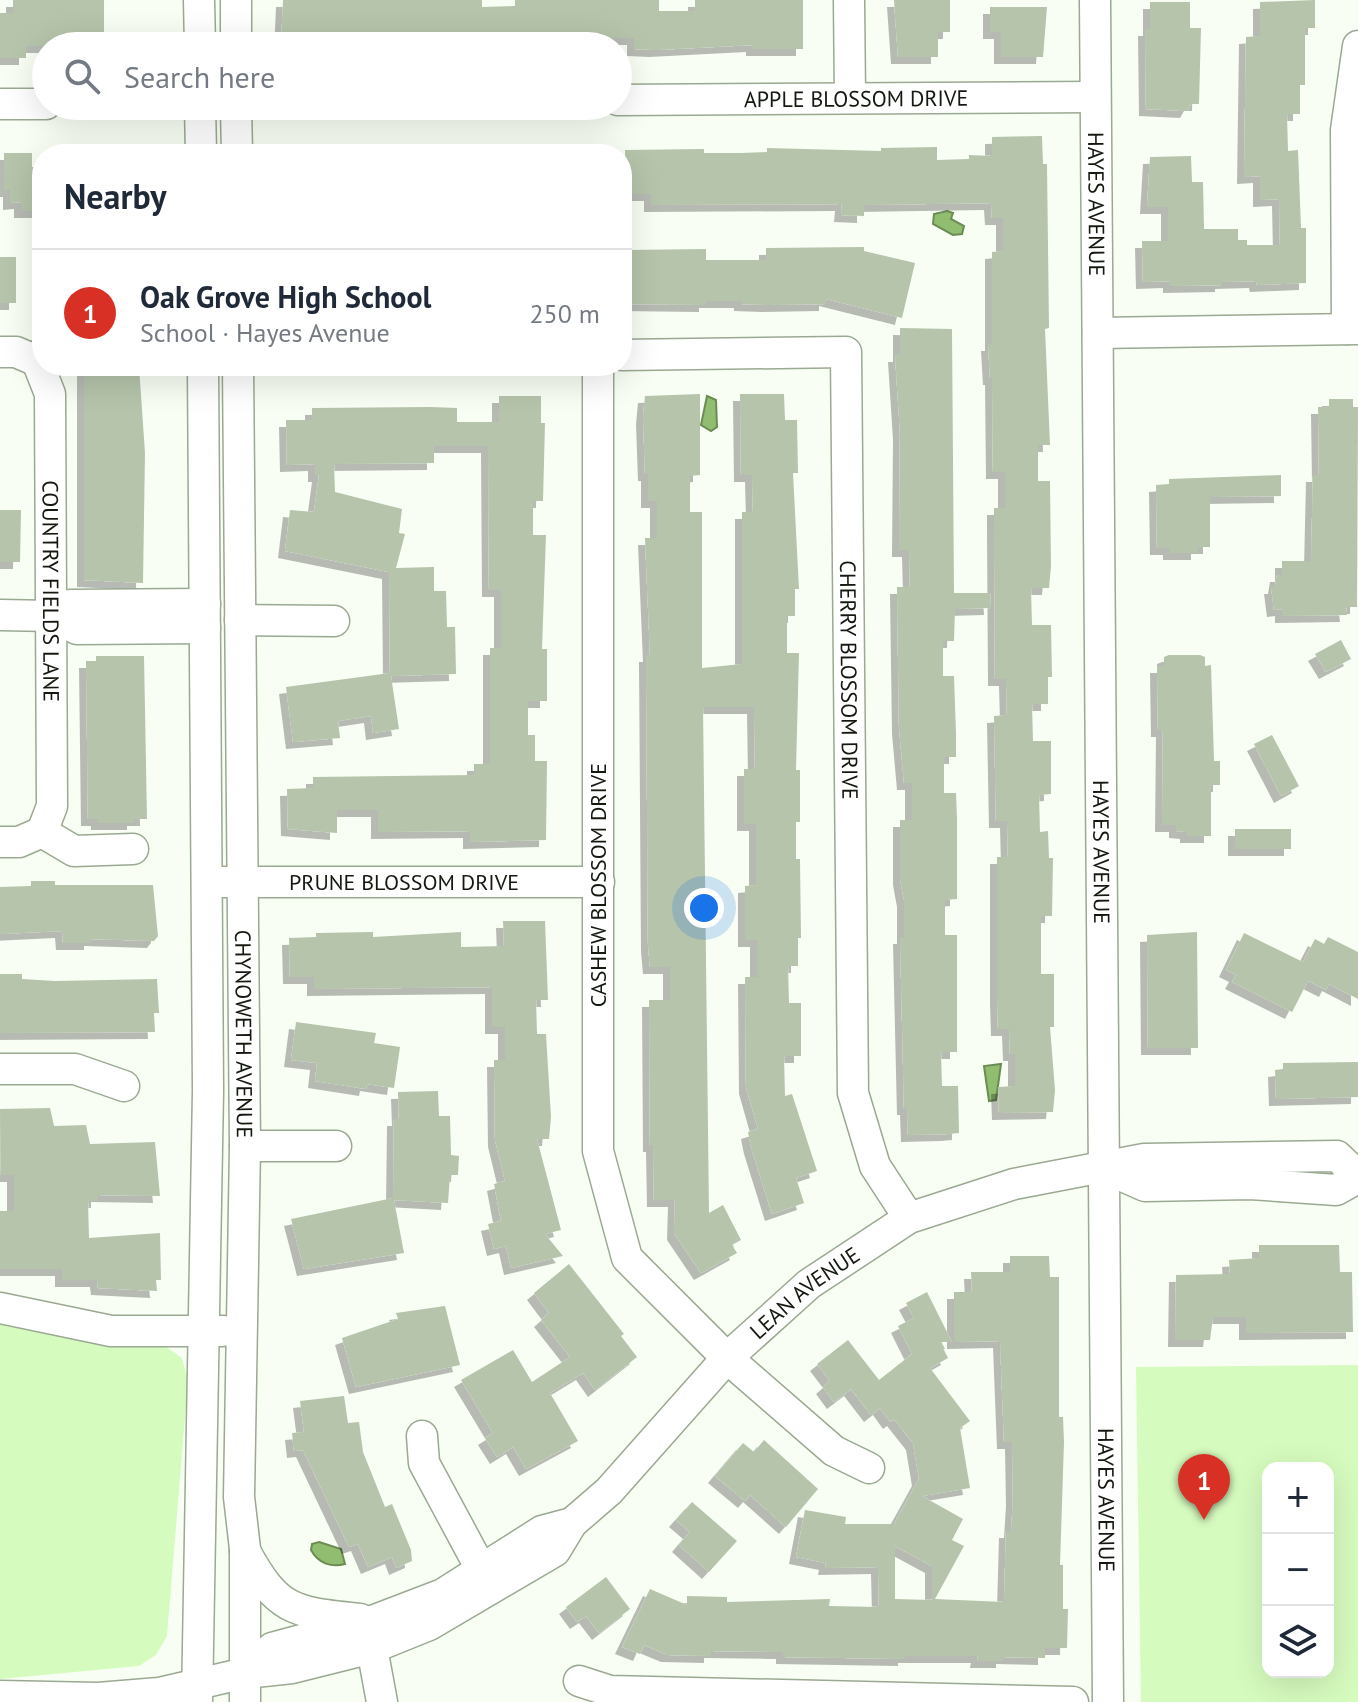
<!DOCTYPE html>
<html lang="en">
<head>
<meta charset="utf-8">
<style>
  body { margin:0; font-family:"PT Sans",sans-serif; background:#f6f6f7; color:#1f2937 }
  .controls { position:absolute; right:24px; bottom:24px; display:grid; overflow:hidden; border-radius:16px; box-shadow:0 8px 32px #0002 }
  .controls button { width:72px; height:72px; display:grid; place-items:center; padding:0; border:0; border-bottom:2px solid #e0e1e3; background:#fff; color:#1f2937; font:40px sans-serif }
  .you { position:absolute; left:704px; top:908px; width:28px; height:28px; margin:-20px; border:6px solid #fff; border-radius:50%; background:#1a73e8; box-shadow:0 0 0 12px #1a73e833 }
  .badge { display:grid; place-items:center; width:52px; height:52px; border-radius:50%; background:#d93025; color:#fff; font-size:26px; font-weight:700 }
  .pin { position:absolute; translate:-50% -66px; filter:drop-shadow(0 2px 4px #0008) }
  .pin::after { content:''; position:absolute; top:42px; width:28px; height:24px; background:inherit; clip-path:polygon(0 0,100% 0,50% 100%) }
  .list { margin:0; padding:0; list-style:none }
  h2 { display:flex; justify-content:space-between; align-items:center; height:104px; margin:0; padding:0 32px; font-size:34px }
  h2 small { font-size:26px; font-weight:400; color:#747a83 }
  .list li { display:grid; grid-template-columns:52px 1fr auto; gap:24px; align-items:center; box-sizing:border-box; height:128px; padding:0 32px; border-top:2px solid #e0e1e3 }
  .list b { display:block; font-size:30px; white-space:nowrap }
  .list p { margin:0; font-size:26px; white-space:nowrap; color:#747a83 }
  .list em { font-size:26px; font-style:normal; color:#747a83 }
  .icon { flex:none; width:44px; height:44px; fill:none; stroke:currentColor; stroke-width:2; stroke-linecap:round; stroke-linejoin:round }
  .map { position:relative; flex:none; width:1358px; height:1702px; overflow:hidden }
  .search { position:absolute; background:#fff; box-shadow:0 8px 32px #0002; left:32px; top:32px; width:600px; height:88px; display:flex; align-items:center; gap:20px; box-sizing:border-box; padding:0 28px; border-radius:44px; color:#747a83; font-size:30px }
  .panel { position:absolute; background:#fff; box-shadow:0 8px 32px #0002; left:32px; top:144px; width:600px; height:232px; border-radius:32px }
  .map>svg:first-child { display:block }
</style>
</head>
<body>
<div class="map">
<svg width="1358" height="1702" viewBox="0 0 1358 1702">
  <defs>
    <filter id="shadow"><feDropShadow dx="-7" dy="7" stdDeviation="0" flood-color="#0004"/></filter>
  </defs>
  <rect width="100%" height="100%" fill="#f8fef4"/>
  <path fill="#d6fbbe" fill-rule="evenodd" d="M0,1322L107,1345L166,1347L182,1358L188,1381L167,1636L156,1655L139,1666L0,1679Z
    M1358,1365V1702H1141L1136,1367ZM1268,1468H1328V1672H1268Z"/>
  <path fill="#91bd71" stroke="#6c8c54" stroke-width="2" d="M947,211L953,213L951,219L964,226L962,234L953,235L933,224L934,214Z
    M707,396L716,400L717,427L711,431L701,425Z
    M1001,1064L996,1100L989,1101L984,1066Z
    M319,1542L341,1549L345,1564C331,1568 318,1563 311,1550L312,1544Z"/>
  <path fill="#b5c4ab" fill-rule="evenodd" filter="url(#shadow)" d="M13,0H104V46H26V58H0V13H13Z
    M283,0H482V7L515,6V0H659V11H695V0H803V49H753V45L656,50L634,49V38H600V46H542V41H507V46H281Z
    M894,0H950V32H938V57H898Z
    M1315,0V28H1305V85H1300V114H1287L1288,151L1298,150L1301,228H1306V283L1257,285L1256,281L1222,282V285L1170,286V281L1143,282L1142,241H1168V207H1147L1150,157L1191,156L1192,182H1203L1204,229H1238V240H1247V245H1280L1279,199L1260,200V176L1244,177L1246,37L1260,36V2Z
    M1150,2H1190V28H1201L1199,104H1191L1187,111L1146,109L1145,29H1150Z
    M990,7H1047L1043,57H1001V32H990Z
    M1042,136L1043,164H1047L1049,328L1045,329L1050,445H1038V481H1050L1051,566L1049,588H1031L1032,625H1051L1052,677H1048V704H1032L1033,741H1051V794L1039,795L1040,832L1048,831L1049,858H1053L1052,916H1041V974H1054V1027H1050L1055,1090L1053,1112L999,1113L998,1087L1015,1086V1054H1010L1009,1029H998L997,997V857H1008L1007,821H996L994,716L1007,715L1006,679H995L994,524V508H1005V472H993L992,378H990L988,344H992V252L1003,251V218H992L991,203L864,205V216L841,215L842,204L651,205V194H626L625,150L704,149V153H741L767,152V148L881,151V148L937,147V160L969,159V155L992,156V137Z
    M4,153H32V167H42V211H21V202L10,203V190H4Z
    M864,247V251L915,263L902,318L826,299V304L769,305L741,304V301H706V305L627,304L626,250L706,249V260H766V248Z
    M0,257H16V303H0Z
    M900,328L952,329L954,593H990L991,608L955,609L954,641H943V676H954L956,734V757H944V793H956L957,819V899L945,900V935H957V1052H941L942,1086H958L959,1133L948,1134L908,1135L907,1108H904L900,937H904V900L900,878V820H912V783H904L899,727L897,587H910L909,550H899L900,433L895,355H900Z
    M84,366H139L145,453L143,583L84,580Z
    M700,394V475L690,476V512H702V668L742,664V512H753L752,475H741L740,394H784L785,420H797L798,473H793L799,589H795V616H787V653H799L796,770H800V822H796V859H800L801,938H798V966H788L789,1003H801V1056H784L785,1096L792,1094L817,1171L796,1178L804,1203L772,1214L751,1147L748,1132L758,1129L746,1087L745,977H757V940H745V886L756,885V824H744V769H755L754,707H703L709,1213L723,1205L741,1240L732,1245L737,1253L701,1273L674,1233L675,1200H654L653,1145H650L649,1000H670V967H650L648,945L646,655H650L645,538H657V501H648V474H645L643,417L645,396Z
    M499,396H541V423H545L543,501H533V535H546L542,649H547V701H528V735H535V761H547L546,840L470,842V831L378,832V810H337V833L288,829L287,789L313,788V777L474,775V764H490V648H501V590H489L488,446H434V463L334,464L335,492L402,509L399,533L405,534L396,568L434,567V591H446L447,627H455L456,674L391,676L399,729L373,733L371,716L338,721L340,738L293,742L286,687L390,673L389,572L285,551L290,510L314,512L319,475H315V464L287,465L286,420H312V408L430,407L457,408V422H499Z
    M1329,399H1353V407H1358L1357,607H1346L1347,615L1282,616V609L1274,610L1271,587H1275L1277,575H1282V561H1311L1313,475H1319L1318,407H1329Z
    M1281,475V496L1210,497V547H1198V553H1170V548H1157L1156,485L1169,484V479Z
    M0,510H21L20,562H0Z
    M1341,640L1351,659L1326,672L1315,654Z
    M1169,655H1200L1205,657V666L1211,665L1214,761H1220V785H1211V836H1187V832L1176,831V825H1162L1163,730H1158L1157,666H1164V657Z
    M96,656H144L147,819H134V823H98V819H88L86,661H96Z
    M1272,735L1299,786L1281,796L1254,744Z
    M1235,829H1291V849H1235Z
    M31,881H55V885H153L158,936L154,941L91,939V943H63L62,931L0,934V887L31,886Z
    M503,921H545L548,1000H536L537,1034H546L551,1117L549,1139H537L561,1230L545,1234L563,1256L511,1268L506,1246L494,1249L488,1224L501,1221L494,1184L505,1181L495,1140L494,1060H505V1027H492V987L314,989V977H290L289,938L316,937V933L373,932V937L461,932V947L504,946Z
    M1197,932L1198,1048H1148L1147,935Z
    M1244,933L1303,962L1315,939L1324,944L1328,937L1358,952V999L1329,984L1326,990L1308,981L1292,1012L1232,982L1236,975L1226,970Z
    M0,974H22V979L55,981L157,979L159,1013H154L155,1032L0,1033Z
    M296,1022L376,1033L374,1043L400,1047L394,1088L367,1084L366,1089L315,1081L317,1063L291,1060Z
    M1358,1062V1097L1276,1099L1275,1070L1283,1069V1063Z
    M438,1091L439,1116H450L451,1155L459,1156L458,1175H450L448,1203L394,1200L404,1253L304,1269L291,1219L393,1198L394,1119H399L398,1092Z
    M50,1108L54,1126L86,1125L90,1144L155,1142L160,1196L98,1195V1201H88L89,1238L160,1233L161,1280H156L157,1291L98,1288L97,1280H62V1269H0V1211H14V1175H1L0,1109Z
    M1259,1245H1339L1340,1272H1352L1353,1332L1246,1333V1317H1213L1210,1340H1175L1176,1275L1230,1274L1229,1260L1259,1258Z
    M1010,1256H1049L1050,1277H1059V1417H1063L1064,1442L1060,1565H1063V1609H1068L1067,1648H1045V1658L1003,1657V1661H977L978,1656H905V1659L783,1657V1652L711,1651V1656L668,1655L644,1645L640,1654L622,1647L650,1589L687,1605V1596L727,1597V1602L830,1599L829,1606L879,1607L878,1567L825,1568L826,1563L796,1557L805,1510L846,1517L845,1524H894L919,1479L913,1443L894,1419L890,1422L880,1408L871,1415L851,1389L834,1402L823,1387L830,1381L817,1364L848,1340L879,1380L912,1354L898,1326L914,1318L906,1303L927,1292L952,1342H940L948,1358L930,1368L970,1421L960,1428L970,1488L922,1496L963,1519L952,1540L964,1546L935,1599L1004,1602L1006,1531H1011L1013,1499L1012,1442H1004L1000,1341L954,1342V1292H972L971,1272H1010ZM895,1546L932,1566V1600L895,1599Z
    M569,1264L624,1334L621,1336L637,1357L595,1390L583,1373L550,1393L578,1441L526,1469L513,1447L497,1457L485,1438L493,1433L461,1380L513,1350L532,1382L570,1357L541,1320L549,1313L534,1293Z
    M445,1306L460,1365L356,1387L342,1338L398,1319L396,1313Z
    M344,1396L348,1423L359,1422L363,1452L385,1507L392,1504L411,1550L412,1561L396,1568L392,1557L368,1567L358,1544L349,1547L303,1450L294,1451L292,1433L304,1432L300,1401Z
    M764,1440L818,1489L786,1527L750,1495L745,1501L715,1476L743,1443L754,1452Z
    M692,1502L737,1541L709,1572L679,1545L690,1532L676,1520Z
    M606,1577L630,1609L599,1633L586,1616L577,1622L566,1607Z"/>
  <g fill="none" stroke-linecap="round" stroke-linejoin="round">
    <defs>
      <g id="minor">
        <path d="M199,0L200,46"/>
        <path d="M236,0V46"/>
        <path d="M849,0L850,98"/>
        <path id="s1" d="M1095,0L1108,1702"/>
        <path id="s2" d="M618,100L1095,97"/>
        <path d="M0,104H46"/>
        <path d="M200,106L201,154"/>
        <path d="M236,106L237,154"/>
        <path d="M1347,329L1346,130L1358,46"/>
        <path d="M1098,333L1358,329"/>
        <path d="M0,352H16L37,361"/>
        <path id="s3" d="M42,353L37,361L50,394L52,806L42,832"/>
        <path id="s4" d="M622,355L846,352L853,1093L875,1166L909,1218"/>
        <path id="s5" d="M238,366L245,1146L239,1497L245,1549V1702"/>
        <path d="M598,366V1151L627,1258L727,1358L834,1451L869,1468"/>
        <path d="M0,615L53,616L77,629L205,628"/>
        <path d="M53,616L70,605L205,604"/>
        <path d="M240,620L334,621"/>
        <path d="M0,842H19L42,832L74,851L133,849"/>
        <path id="s6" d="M222,882H599"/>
        <path d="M0,1069H75L124,1086"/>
        <path d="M245,1146H336"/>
        <path d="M1104,1168L1145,1186L1250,1184L1336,1190L1358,1178"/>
        <path d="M0,1308L111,1331H223"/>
        <path d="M422,1436L424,1463L481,1569"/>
        <path d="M245,1551C278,1612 294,1612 360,1619"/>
        <path d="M372,1648L382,1702"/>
        <path d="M245,1673L272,1648L375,1620L443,1594L542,1531L572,1523"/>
        <path d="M579,1681L610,1691L1073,1702"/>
        <path id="s7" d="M0,1696L98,1698L159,1693L245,1673L292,1668L372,1648L429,1625L555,1551L572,1523L609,1491L727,1358L809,1284L909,1218L1014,1184L1144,1159L1337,1156L1358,1176"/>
        <path d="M197,1702L208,1091L203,366"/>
      </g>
    </defs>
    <use href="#minor" stroke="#9aa991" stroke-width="33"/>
    <use href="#minor" stroke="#fff" stroke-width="30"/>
  </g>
  <g text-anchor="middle" stroke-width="7" stroke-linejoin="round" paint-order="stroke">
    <g font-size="22" fill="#141910" stroke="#fff">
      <text dy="8" stroke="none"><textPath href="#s2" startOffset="238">APPLE BLOSSOM DRIVE</textPath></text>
      <text dy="8" stroke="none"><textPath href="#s1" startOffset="204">HAYES AVENUE</textPath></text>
      <text dy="8" stroke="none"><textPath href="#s3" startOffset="242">COUNTRY FIELDS LANE</textPath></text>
      <text dy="8" stroke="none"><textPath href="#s4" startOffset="552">CHERRY BLOSSOM DRIVE</textPath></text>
      <text dy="8" stroke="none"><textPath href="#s1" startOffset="852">HAYES AVENUE</textPath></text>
      <text dy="8" stroke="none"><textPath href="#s6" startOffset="182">PRUNE BLOSSOM DRIVE</textPath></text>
      <text transform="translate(598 885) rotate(-90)" y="8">CASHEW BLOSSOM DRIVE</text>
      <text dy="8" stroke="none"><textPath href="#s5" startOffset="668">CHYNOWETH AVENUE</textPath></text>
      <text dy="8" stroke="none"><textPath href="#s7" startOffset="946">LEAN AVENUE</textPath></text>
      <text dy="8" stroke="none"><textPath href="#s1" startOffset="1500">HAYES AVENUE</textPath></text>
    </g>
  </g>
</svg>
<div class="controls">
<button>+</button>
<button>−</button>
<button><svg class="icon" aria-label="layers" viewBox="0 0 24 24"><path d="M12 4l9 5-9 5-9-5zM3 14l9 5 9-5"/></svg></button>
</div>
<div class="you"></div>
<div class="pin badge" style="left:1204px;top:1520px">1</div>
<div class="search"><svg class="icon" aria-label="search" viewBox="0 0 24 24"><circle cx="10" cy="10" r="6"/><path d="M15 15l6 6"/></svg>Search here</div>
<section class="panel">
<h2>Nearby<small></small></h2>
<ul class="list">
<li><span class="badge">1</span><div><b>Oak Grove High School</b><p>School · Hayes Avenue</p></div><em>250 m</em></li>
</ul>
</section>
</div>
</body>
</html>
